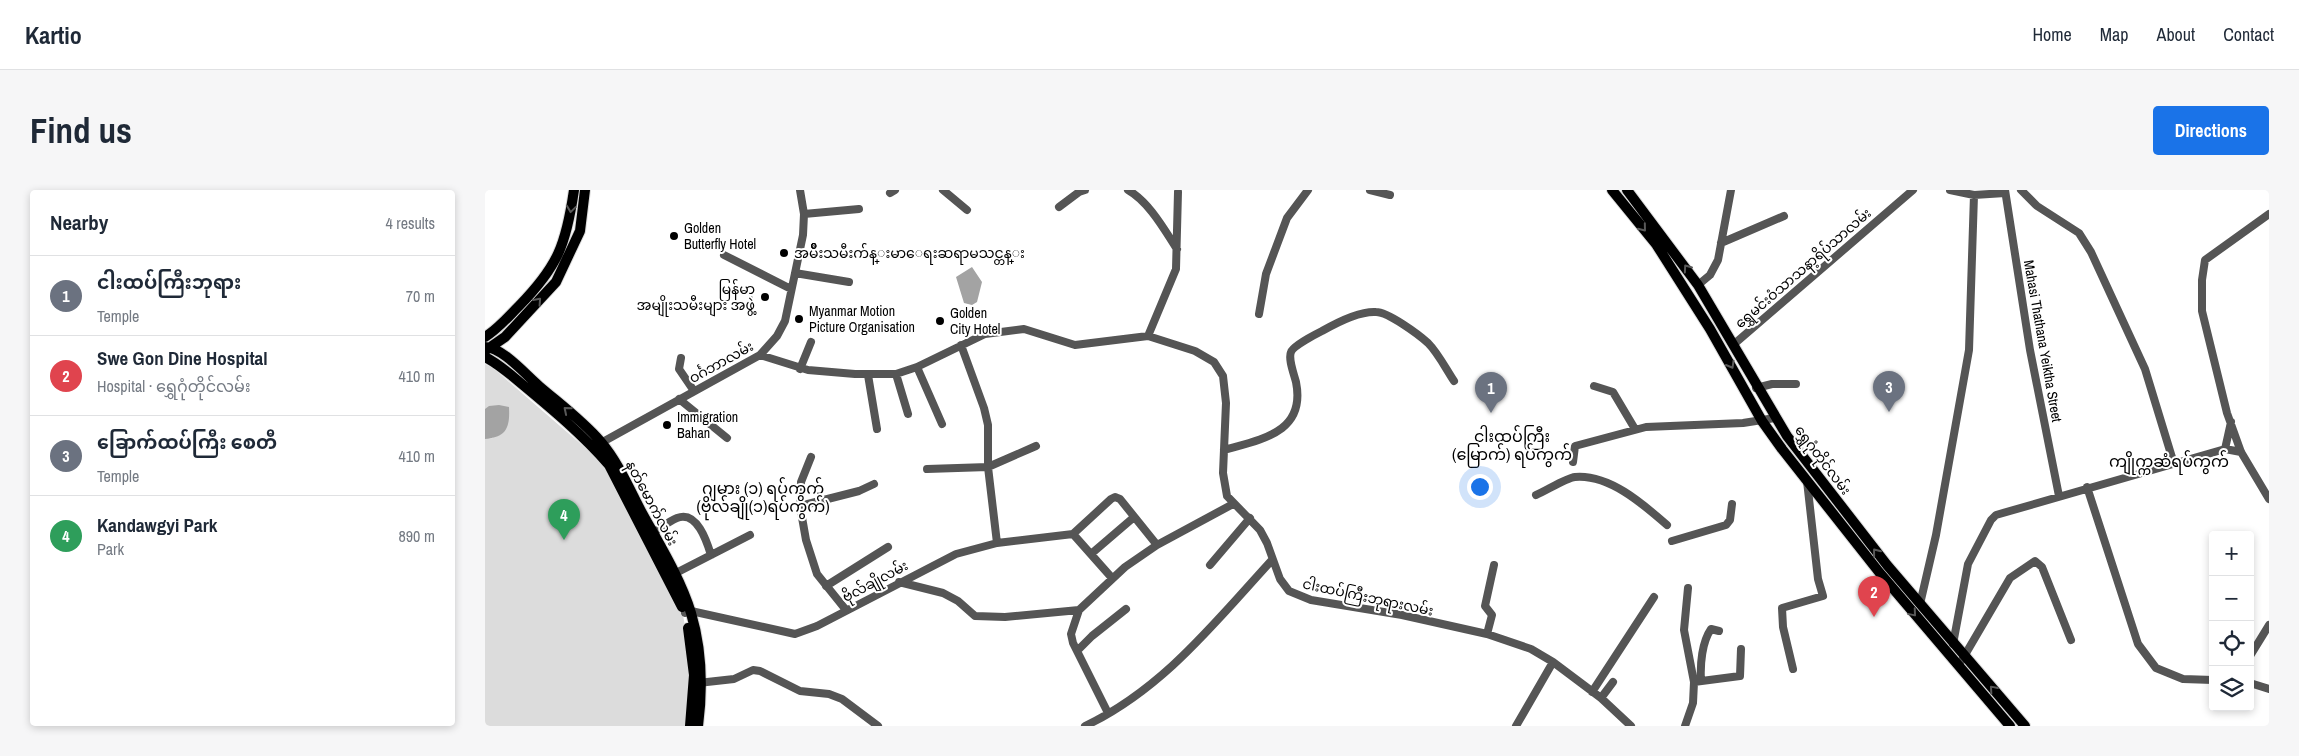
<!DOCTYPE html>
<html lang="en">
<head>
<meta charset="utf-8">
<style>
  body { margin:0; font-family:"Archivo Narrow","Noto Sans Myanmar",sans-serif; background:#f6f6f7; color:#1f2937 }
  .controls { position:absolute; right:15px; bottom:15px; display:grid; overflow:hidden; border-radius:5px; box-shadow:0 2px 8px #0003 }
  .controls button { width:45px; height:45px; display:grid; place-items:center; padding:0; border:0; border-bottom:1px solid #e0e1e3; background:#fff; color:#1f2937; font:25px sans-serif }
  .you { position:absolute; left:994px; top:296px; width:18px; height:18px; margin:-12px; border:4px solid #fff; border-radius:50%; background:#1a73e8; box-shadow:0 0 0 8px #1a73e833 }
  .badge { display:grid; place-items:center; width:32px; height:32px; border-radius:50%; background:#1a73e8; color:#fff; font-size:16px; font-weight:700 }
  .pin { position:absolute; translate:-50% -41px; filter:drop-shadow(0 1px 2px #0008) }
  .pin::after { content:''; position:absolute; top:26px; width:18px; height:15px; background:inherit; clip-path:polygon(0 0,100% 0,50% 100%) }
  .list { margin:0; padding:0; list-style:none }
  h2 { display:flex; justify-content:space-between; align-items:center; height:65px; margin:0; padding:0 20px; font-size:21px }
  h2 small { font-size:16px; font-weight:400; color:#747a83 }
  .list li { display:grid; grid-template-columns:32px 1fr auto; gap:15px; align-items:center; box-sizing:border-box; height:80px; padding:0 20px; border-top:1px solid #e0e1e3 }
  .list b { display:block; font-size:19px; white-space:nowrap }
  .list p { margin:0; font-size:16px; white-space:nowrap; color:#747a83 }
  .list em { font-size:16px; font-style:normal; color:#747a83 }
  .icon { flex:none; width:28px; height:28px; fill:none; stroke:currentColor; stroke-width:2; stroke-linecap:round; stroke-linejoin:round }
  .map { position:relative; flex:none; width:1784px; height:536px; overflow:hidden; border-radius:5px }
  header { display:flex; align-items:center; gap:30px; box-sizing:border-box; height:70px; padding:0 25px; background:#fff; border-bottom:1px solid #e0e1e3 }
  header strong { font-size:24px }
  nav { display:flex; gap:28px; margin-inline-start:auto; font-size:18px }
  .intro { display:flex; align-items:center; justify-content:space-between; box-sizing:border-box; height:120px; padding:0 30px }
  h1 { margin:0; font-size:35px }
  .button { padding:12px 22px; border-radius:5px; background:#1a73e8; color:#fff; font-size:18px; font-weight:700 }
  main { display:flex; gap:30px; padding:0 30px }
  aside { flex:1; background:#fff; border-radius:5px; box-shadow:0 2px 8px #0003 }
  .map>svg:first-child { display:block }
</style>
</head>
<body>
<header>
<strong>Kartio</strong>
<nav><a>Home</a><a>Map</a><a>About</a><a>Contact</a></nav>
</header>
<div class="intro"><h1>Find us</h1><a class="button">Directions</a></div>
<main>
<aside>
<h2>Nearby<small>4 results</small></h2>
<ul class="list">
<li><span class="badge" style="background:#6b7280">1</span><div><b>ငါးထပ်ကြီးဘုရား</b><p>Temple</p></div><em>70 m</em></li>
<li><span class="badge" style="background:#e0444e">2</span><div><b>Swe Gon Dine Hospital</b><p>Hospital · ရွှေဂုံတိုင်လမ်း</p></div><em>410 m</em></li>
<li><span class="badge" style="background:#6b7280">3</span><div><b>ခြောက်ထပ်ကြီး စေတီ</b><p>Temple</p></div><em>410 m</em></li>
<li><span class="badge" style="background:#2e9e5b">4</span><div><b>Kandawgyi Park</b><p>Park</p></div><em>890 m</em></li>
</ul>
</aside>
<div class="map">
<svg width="1784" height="536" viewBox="0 0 1784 536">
  <rect width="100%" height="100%" fill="#fff"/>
  <path fill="#dcdcdc" d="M0,174L8,178L119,274L198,425L206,470L202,536H0V249L8,248L0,219Z"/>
  <path fill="#a3a3a3" d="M487,77L497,92L492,112L487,115L479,113L471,87Z
    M14,215L24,217C25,237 22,247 0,249V219L4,216Z"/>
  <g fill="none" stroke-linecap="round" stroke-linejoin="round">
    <defs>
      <path id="major" d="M1127,0L1171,54L1225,139L1277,231L1297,259L1394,382L1525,536
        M1142,0L1213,95L1302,246L1402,375L1540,536
        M0,147C13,139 23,127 34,116C73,76 81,55 89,0
        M0,157C17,157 41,185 54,196C75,214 98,231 116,252C133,272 144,298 156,321C173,352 196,389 206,423C217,460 218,498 213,536
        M1,160L20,147L71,92L95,41L100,0
        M0,167C14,174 26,185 38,195C68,220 98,245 124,275L197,417
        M203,438L209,485L205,536"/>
    </defs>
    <use href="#major" stroke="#dbdbdb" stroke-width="12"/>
    <path stroke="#555" stroke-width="8" d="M458,0L482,20
      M643,0C664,12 679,39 692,59
      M885,0L905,5
      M1465,0L1489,5L1520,3
      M1520,0L1545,160L1574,306
      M1536,0L1552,16L1594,43L1606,62L1660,179L1689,274
      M405,3L410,0
      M574,17L594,2L600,0
      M319,24L374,19
      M1784,24L1720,70L1717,90V121L1742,223L1756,262L1784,309
      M1236,53L1299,26
      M239,65L306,99
      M310,83L364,92
      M1213,95L1225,85L1233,70L1246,0
      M774,124L781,84L802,28L823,0
      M663,146L691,79L693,2
      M476,155L499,218L503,235V277L512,353
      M1248,155L1428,0
      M275,165L323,180L370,184H411L432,177L500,144L539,139L590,155L663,146L710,161L729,172L738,186L741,213L738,283L742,306L775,340L782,353L795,389L804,401L826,410L917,425L1002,444L1046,459L1068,472L1116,508L1146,536
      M196,168L194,179L209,201
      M432,177L457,234
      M315,179L326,152
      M411,184L423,224
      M383,185L392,239
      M1109,196L1128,202L1150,239
      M1271,198L1287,194H1311
      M194,209L242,248
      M114,254L275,165L292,146L300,131L318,45L319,24L315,0
      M1740,259L1746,232
      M739,260C778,249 821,242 811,192C809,184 803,169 806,162C808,156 831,144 837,141C851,133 875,121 891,122C903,122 933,144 943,153C953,163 961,179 969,191
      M326,267L316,292L315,316L321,350L332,384L361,420
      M1088,272L1090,256L1161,237L1258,233L1290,228
      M442,279L503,277L551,256
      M1602,297L1653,454L1671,478L1698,489L1728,490
      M1051,305C1061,301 1081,288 1090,287C1124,284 1158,314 1182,335
      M315,316L374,301L389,294
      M168,343C176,338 184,331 192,328C212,320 222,352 226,365
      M588,344L626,309L630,307L635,309L672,355
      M588,344L627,388
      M1187,351L1241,335L1245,330L1247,314
      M606,364L648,328
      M725,375L765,328
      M189,384L265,345
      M414,392L458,403L473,411L490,426L520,427L594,420
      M341,396L403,357
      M1435,414L1451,345L1484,160L1489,5
      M200,423L206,421L310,444L332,436L471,364L512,353L588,344
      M1002,444L1007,425L1000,416L1009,375
      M1468,454L1483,374L1506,330L1511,325L1740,259L1756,262
      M593,460L607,446L641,419
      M1765,466L1784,435
      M1477,470L1525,388L1550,371L1557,377L1586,450
      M1308,479L1298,437L1297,418L1338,406L1333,389L1322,291
      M1216,491C1215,474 1217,452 1226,439L1234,441
      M1209,492L1255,486L1256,459
      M213,493L249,489L268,480L275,481L315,501L344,504L357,509L393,536
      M1765,493L1784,499
      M1107,502L1169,407
      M1116,508L1128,492
      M623,523L588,453L586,444L594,420L640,377L672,355L748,314
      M600,536C678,499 730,432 787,370
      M1031,536L1068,472
      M1200,536L1208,513L1209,492L1199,440L1203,398"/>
    <use href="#major" stroke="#000" stroke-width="10"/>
  </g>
  <defs><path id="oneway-chevron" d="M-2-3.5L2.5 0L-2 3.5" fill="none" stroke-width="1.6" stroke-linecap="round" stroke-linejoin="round" transform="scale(1.25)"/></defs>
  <g stroke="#595959">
    <use href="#oneway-chevron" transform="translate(86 19) rotate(98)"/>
    <use href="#oneway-chevron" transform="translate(1158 38) rotate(51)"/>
    <use href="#oneway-chevron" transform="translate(1202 78) rotate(-125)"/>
    <use href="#oneway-chevron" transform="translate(53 111) rotate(-48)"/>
    <use href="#oneway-chevron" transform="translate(1246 175) rotate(60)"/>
    <use href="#oneway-chevron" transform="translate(82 220) rotate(-140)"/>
    <use href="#oneway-chevron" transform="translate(1391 362) rotate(-128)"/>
    <use href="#oneway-chevron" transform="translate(1428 423) rotate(50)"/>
    <use href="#oneway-chevron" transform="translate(1508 499) rotate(-131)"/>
  </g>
  <g fill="#000" stroke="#fff" stroke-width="2">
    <circle cx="189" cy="46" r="5"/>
    <circle cx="299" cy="63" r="5"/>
    <circle cx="280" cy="107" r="5"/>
    <circle cx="314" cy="129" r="5"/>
    <circle cx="455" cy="131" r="5"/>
    <circle cx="182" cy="235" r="5"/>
  </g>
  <g text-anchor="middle" stroke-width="4" stroke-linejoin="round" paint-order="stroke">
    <g font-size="14" fill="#000" stroke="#fff" text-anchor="start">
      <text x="199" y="43">Golden<tspan x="199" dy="16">Butterfly Hotel</tspan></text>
      <text x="309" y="68">အမ်ိဳးသမီးက်န္းမာေရးဆရာမသင္တန္း</text>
      <text x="270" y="104" text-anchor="end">မြန်မာ့<tspan x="270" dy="16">အမျိုးသမီးများ အဖွဲ့</tspan></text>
      <text x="324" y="126">Myanmar Motion<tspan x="324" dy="16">Picture Organisation</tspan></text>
      <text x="465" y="128">Golden<tspan x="465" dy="16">City Hotel</tspan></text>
      <text x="192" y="232">Immigration<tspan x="192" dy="16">Bahan</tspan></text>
    </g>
    <g font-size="14" fill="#000" stroke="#fff">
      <text transform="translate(1318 78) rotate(-41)" y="5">ရွှေမင်းဝံသာသနာ့ရိပ်သာလမ်း</text>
      <text transform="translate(1558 151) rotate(80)" y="5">Mahasi Thathana Yeiktha Street</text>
      <text transform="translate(236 172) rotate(-29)" y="5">ဝင်္ဂဘာလမ်း</text>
      <text transform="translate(1338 270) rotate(53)" y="5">ရွှေဂုံတိုင်လမ်း</text>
      <text transform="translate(167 313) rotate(62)" y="5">နတ်မောက်လမ်း</text>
      <text transform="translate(390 391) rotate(-28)" y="5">ဗိုလ်ချိုလမ်း</text>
      <text transform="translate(883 407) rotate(12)" y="5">ငါးထပ်ကြီးဘုရားလမ်း</text>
    </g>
    <g font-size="16" fill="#000" stroke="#fff">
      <text x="1027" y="252">ငါးထပ်ကြီး<tspan x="1027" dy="18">(မြောက်) ရပ်ကွက်</tspan></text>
      <text x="1684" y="277">ကျိုက္ကဆံရပ်ကွက်</text>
      <text x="278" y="304">ဂျမား (၁) ရပ်ကွက်<tspan x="278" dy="18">(ဗိုလ်ချို(၁)ရပ်ကွက်)</tspan></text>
    </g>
  </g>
</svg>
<div class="controls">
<button>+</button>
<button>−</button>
<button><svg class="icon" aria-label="locate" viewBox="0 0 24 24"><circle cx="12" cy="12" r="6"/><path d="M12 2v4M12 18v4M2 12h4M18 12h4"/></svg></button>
<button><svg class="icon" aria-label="layers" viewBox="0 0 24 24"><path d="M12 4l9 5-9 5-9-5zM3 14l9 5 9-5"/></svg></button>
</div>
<div class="you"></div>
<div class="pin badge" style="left:1006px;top:223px;background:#6b7280">1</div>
<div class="pin badge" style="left:1389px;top:427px;background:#e0444e">2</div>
<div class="pin badge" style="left:1404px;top:222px;background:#6b7280">3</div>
<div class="pin badge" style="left:79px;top:350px;background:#2e9e5b">4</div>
</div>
</main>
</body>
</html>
